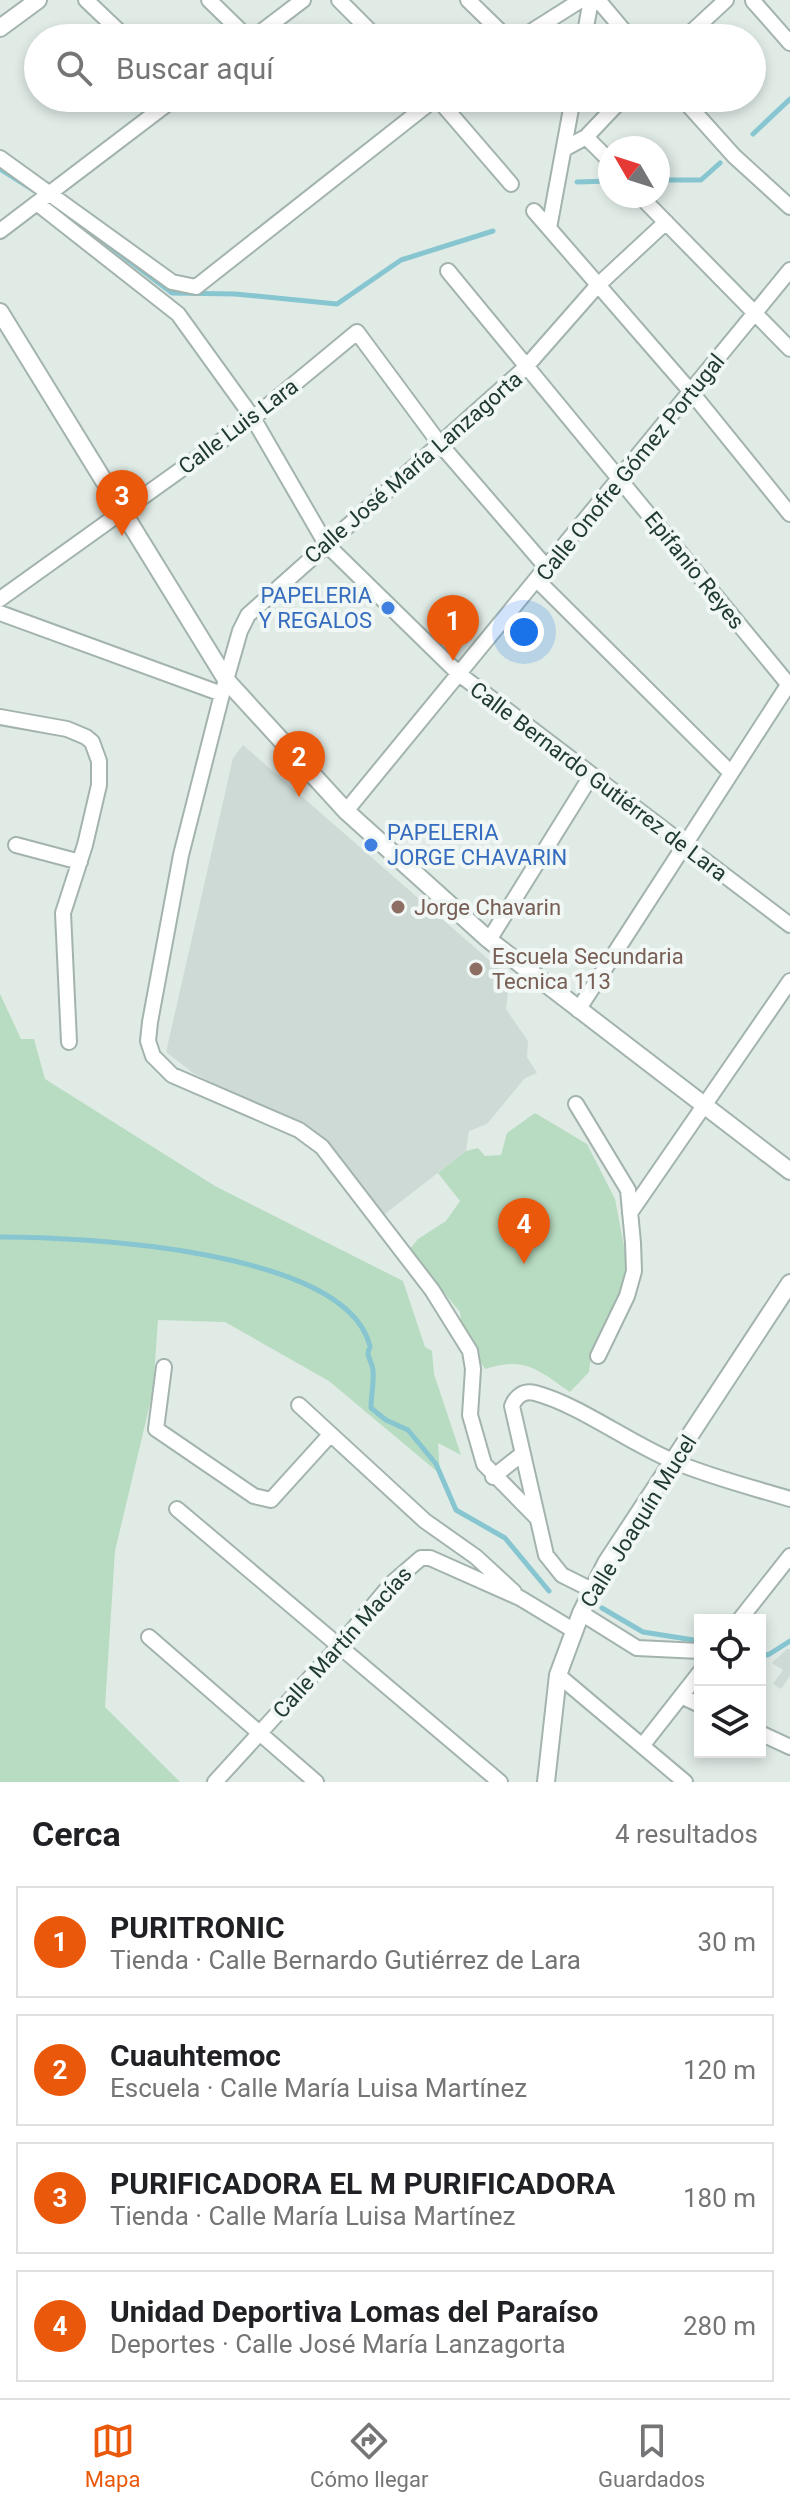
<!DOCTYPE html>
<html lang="es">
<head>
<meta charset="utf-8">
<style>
  body { margin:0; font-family:Roboto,sans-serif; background:#f2f2f2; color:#202124 }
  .controls { position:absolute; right:24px; bottom:24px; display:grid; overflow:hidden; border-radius:0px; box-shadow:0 4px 12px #0003 }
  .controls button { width:72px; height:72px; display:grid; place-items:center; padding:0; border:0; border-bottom:2px solid #e0e0e0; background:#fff; color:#202124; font:40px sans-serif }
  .compass { position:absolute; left:598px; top:136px; width:72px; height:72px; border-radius:50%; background:#fff; box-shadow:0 4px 12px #0003; rotate:309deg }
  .you { position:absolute; left:524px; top:632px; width:28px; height:28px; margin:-20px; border:6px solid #fff; border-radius:50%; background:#1a73e8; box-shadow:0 0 0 12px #1a73e833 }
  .badge { display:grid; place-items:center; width:52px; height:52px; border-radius:50%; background:#ea580c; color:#fff; font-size:26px; font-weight:700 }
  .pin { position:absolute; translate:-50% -66px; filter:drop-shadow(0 2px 4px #0008) }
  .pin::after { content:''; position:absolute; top:42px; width:28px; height:24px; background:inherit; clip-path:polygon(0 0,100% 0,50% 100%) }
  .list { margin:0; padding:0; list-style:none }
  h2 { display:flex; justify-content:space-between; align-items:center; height:104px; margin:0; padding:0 32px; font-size:34px }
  h2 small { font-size:26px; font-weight:400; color:#757577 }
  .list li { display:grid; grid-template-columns:52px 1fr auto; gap:24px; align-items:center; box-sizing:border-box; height:112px; margin:0 16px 16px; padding:0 16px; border:2px solid #e0e0e0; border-radius:0px }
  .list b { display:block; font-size:30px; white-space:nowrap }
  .list p { margin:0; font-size:26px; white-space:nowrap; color:#757577 }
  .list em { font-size:26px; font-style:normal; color:#757577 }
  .icon { flex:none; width:44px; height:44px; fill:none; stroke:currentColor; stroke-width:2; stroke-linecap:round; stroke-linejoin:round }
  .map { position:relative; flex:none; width:790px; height:1782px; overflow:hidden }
  .search { position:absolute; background:#fff; box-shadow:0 4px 12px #0003; left:24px; right:24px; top:24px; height:88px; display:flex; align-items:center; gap:20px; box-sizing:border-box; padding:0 28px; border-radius:44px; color:#757577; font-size:30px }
  .sheet { height:616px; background:#fff }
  nav { display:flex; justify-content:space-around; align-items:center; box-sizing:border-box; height:112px; border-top:2px solid #e0e0e0; background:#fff; font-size:22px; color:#757577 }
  nav a { display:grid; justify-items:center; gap:4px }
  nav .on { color:#ea580c }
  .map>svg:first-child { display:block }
</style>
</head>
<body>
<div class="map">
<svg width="790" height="1782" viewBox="0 0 790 1782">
  <rect width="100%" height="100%" fill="#e0ebe6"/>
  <path fill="#cedad5" d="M243,745L504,973L499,980L508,991L506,1009L528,1041L527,1057L537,1073L525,1078L487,1124L469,1131L466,1151L381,1217L323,1138L193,1073L166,1052L233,758Z
    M787,1649H790V1676L781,1689L773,1684L783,1670L772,1663Z"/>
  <path fill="#b8dcc1" d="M0,994L21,1039H34L45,1079L215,1186L403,1281L425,1347L432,1351L434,1374L461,1455L438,1443L440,1474L329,1381L225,1322L158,1320L153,1391L115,1551L105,1707L180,1782H0Z
    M535,1113L587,1144L615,1199L630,1278L591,1356L589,1372L570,1392C538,1370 525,1356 485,1369L462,1332L460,1312L409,1250L418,1239L446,1221L460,1201L438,1173L466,1151L478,1148L485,1156L501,1155L507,1133Z"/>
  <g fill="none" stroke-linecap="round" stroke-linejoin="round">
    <path stroke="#87c6d0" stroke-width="5" d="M753,134L790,99
      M0,169L33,190
      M658,180H701L720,163
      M577,182L610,181
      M99,238L172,293L235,294L337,304L401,260L493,231
      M0,1237C81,1237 341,1249 369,1343C372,1351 368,1346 368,1354C369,1360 373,1365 373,1371C374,1384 371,1396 371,1408L386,1420L408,1430L436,1464L456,1510L505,1538L549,1591
      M602,1608L643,1632L700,1641
      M760,1653L768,1655L790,1641"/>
    <defs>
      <path id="minor" d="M86,0L126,38
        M209,0L248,38
        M339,0L377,38
        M468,0L507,38
        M598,0L630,38
        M753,1L790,43
        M253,38L303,0
        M521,38L581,0
        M584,38L591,0
        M685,38L726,0
        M437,98L511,184
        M682,98L734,156L790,207
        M586,137L610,161
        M564,149L586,137L623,98
        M0,158L172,282L196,287L436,98
        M644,200L790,349
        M38,204L178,314L253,418L326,544L459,674L790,925
        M534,211L692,393L790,514
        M549,228L573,98
        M0,231L175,98
        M448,271L789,685
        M537,580L731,773
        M0,599L253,418L357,332L440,444L547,568
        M0,613L222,694
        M0,717L67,729L86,737L92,742L99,761V785L85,845L63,913L69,1042
        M346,811L790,270
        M16,845L80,862
        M489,940L591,776
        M578,1010L790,682
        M576,1104L628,1190L633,1243L634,1271L627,1296L598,1356
        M630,1213L790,981
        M164,1367L156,1429L254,1496L271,1500L329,1436
        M299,1405L425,1521L476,1557L514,1592
        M493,1477L522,1454
        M177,1509L500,1782
        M536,1517L484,1464L470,1415L473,1369L470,1351L432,1290L322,1147L299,1130L172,1075L153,1056L148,1041L150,1022L181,855L222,694L240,631L248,615L525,368L597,286L666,222
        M592,1590L562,1575L546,1555L512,1406C516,1396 524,1390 535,1393C580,1405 629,1443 673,1461C710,1477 751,1487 790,1499
        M581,1613L637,1648L700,1651
        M741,1618L790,1556
        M149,1637L316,1782
        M558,1675L685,1782
        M681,1696L700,1705
        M760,1733L790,1747
        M642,1746L700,1672
        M215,1782L340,1645L392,1583L421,1558H430L520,1598L573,1630"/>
      <path id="tertiary" d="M0,28L38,0
        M0,312L227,681L346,811L489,940L790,1171
        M546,1782L558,1675L581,1613L606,1563L790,1283"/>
    </defs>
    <use href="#minor" stroke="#a3b3ad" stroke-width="18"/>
    <use href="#tertiary" stroke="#a3b3ad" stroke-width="20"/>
    <use href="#minor" stroke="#fff" stroke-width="14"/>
    <use href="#tertiary" stroke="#fff" stroke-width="16"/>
  </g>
  <g fill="#3f7fe0" stroke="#f0f7f4" stroke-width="3">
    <circle cx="388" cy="608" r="8"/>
    <circle cx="371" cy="845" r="8"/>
  </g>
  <g fill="#8d6e63" stroke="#f0f7f4" stroke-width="3">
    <circle cx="398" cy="907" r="8"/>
    <circle cx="476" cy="969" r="8"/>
  </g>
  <g text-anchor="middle" stroke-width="8" stroke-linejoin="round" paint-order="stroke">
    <g font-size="22" fill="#213b33" stroke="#f0f7f4">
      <text transform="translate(238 426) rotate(-37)" y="8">Calle Luis Lara</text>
      <text transform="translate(413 467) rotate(-41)" y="8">Calle José María Lanzagorta</text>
      <text transform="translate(630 467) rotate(-51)" y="8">Calle Onofre Gómez Portugal</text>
      <text transform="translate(695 570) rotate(51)" y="8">Epifanio Reyes</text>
      <text transform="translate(599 781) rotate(37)" y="8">Calle Bernardo Gutiérrez de Lara</text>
      <text transform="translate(638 1521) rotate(-58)" y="8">Calle Joaquín Mucel</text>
      <text transform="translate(342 1642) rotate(-48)" y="8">Calle Martín Macías</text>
    </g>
    <g font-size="22" fill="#366cbe" stroke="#f0f7f4" text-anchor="end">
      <text x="372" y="603">PAPELERIA<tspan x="372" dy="25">Y REGALOS</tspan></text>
      <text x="387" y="840" text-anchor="start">PAPELERIA<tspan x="387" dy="25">JORGE CHAVARIN</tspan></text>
    </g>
    <g font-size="22" fill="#785e54" stroke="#f0f7f4" text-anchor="start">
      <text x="414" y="915">Jorge Chavarin</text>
      <text x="492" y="964">Escuela Secundaria<tspan x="492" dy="25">Tecnica 113</tspan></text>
    </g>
  </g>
</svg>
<div class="controls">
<button><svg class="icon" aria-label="locate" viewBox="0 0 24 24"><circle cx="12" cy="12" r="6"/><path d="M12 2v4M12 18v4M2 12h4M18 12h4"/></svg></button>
<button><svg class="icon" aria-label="layers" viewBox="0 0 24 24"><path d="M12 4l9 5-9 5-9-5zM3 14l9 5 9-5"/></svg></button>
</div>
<svg class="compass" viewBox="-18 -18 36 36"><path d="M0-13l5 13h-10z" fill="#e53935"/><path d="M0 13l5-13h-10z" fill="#757577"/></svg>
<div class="you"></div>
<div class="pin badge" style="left:453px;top:661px">1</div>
<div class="pin badge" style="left:299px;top:797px">2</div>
<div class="pin badge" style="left:122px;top:536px">3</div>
<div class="pin badge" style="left:524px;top:1264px">4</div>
<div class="search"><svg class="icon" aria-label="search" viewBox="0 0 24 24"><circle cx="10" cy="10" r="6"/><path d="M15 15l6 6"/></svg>Buscar aquí</div>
</div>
<section class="sheet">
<h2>Cerca<small>4 resultados</small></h2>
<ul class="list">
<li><span class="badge">1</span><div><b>PURITRONIC</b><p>Tienda · Calle Bernardo Gutiérrez de Lara</p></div><em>30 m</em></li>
<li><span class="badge">2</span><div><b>Cuauhtemoc</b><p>Escuela · Calle María Luisa Martínez</p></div><em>120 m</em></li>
<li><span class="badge">3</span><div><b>PURIFICADORA EL M PURIFICADORA</b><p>Tienda · Calle María Luisa Martínez</p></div><em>180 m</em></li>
<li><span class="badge">4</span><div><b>Unidad Deportiva Lomas del Paraíso</b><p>Deportes · Calle José María Lanzagorta</p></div><em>280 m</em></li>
</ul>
</section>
<nav>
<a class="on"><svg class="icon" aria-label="map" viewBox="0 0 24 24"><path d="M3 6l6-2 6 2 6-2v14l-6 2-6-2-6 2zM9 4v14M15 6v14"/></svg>Mapa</a>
<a><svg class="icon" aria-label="directions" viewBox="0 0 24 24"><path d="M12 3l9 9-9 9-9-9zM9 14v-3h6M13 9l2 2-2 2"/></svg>Cómo llegar</a>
<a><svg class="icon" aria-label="saved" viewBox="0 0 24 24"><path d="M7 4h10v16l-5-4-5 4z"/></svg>Guardados</a>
</nav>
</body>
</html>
